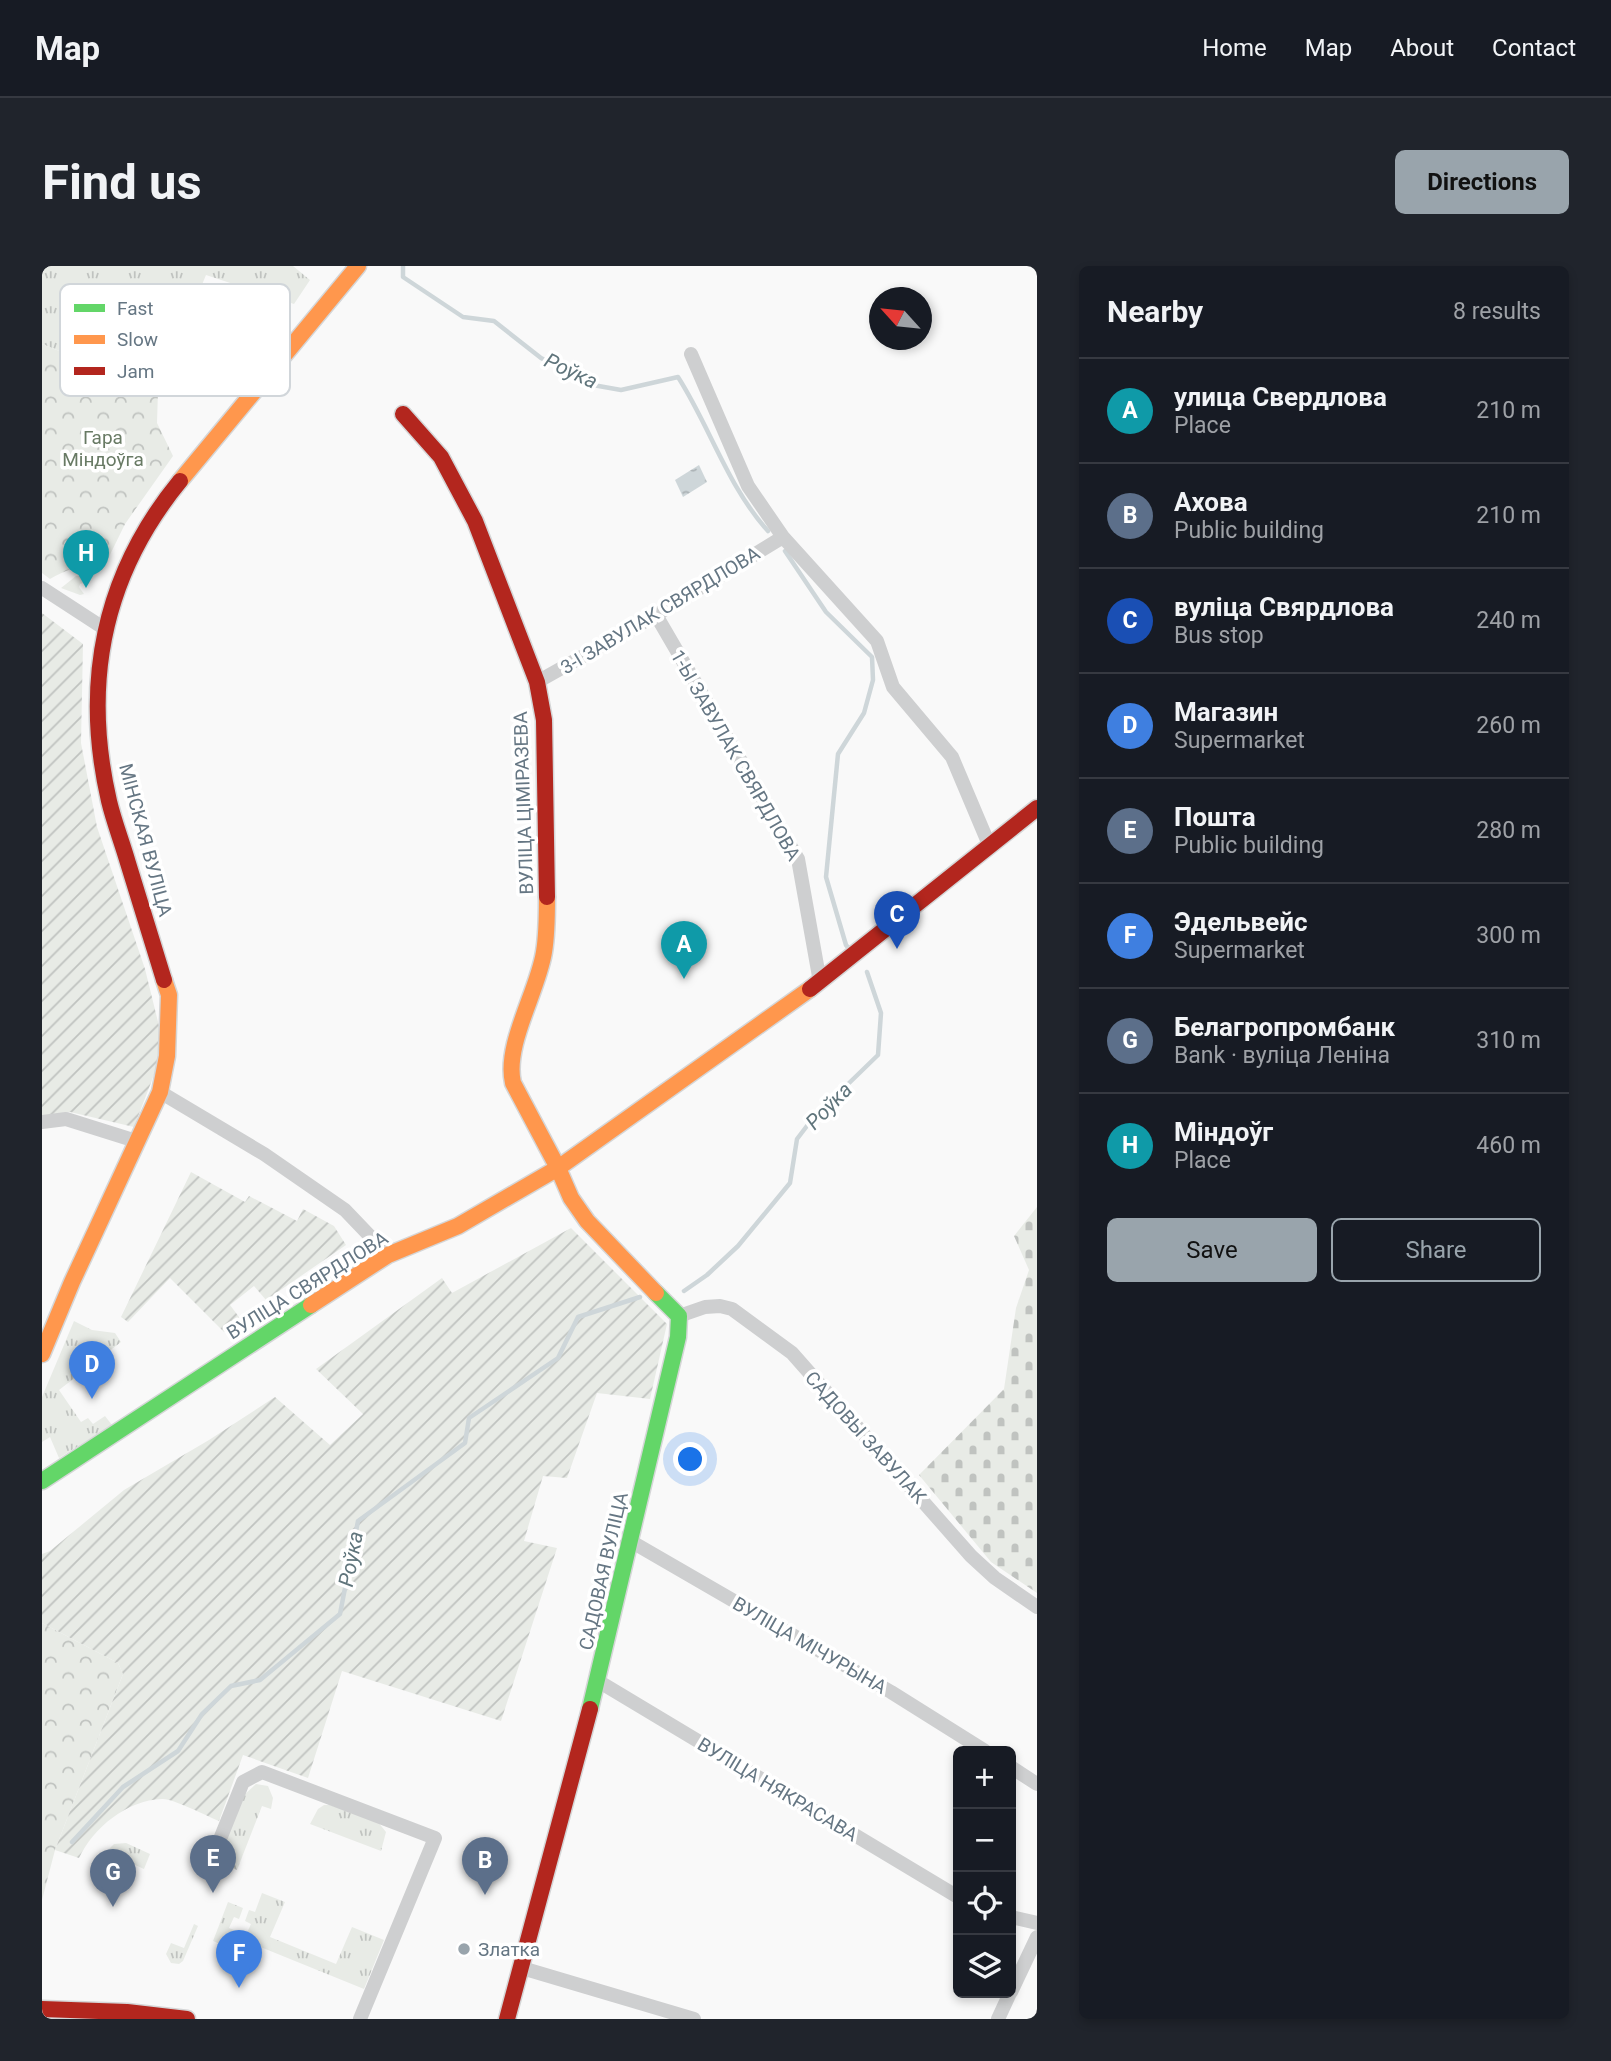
<!DOCTYPE html>
<html lang="en">
<head>
<meta charset="utf-8">
<style>
  body { margin:0; font-family:Roboto,sans-serif; background:#20242c; color:#f1f3f6 }
  .controls { position:absolute; right:21px; bottom:21px; display:grid; overflow:hidden; border-radius:10px; box-shadow:0 4px 10px #0003 }
  .controls button { width:63px; height:63px; display:grid; place-items:center; padding:0; border:0; border-bottom:2px solid #363941; background:#171b24; color:#f1f3f6; font:35px sans-serif }
  .compass { position:absolute; left:827px; top:21px; width:63px; height:63px; border-radius:50%; background:#171b24; box-shadow:0 4px 10px #0003; rotate:297deg }
  .you { position:absolute; left:649px; top:1194px; width:24px; height:24px; margin:-18px; border:5px solid #fff; border-radius:50%; background:#1a73e8; box-shadow:0 0 0 10px #1a73e833 }
  .badge { display:grid; place-items:center; width:46px; height:46px; border-radius:50%; background:#99a4ac; color:#fff; font-size:23px; font-weight:700 }
  .pin { position:absolute; translate:-50% -58px; filter:drop-shadow(0 2px 4px #0008) }
  .pin::after { content:''; position:absolute; top:37px; width:24px; height:21px; background:inherit; clip-path:polygon(0 0,100% 0,50% 100%) }
  .list { margin:0; padding:0; list-style:none }
  h2 { display:flex; justify-content:space-between; align-items:center; height:91px; margin:0; padding:0 28px; font-size:30px }
  h2 small { font-size:23px; font-weight:400; color:#9ea1a6 }
  .list li { display:grid; grid-template-columns:46px 1fr auto; gap:21px; align-items:center; box-sizing:border-box; height:105px; padding:0 28px; border-top:2px solid #363941 }
  .list b { display:block; font-size:26px; white-space:nowrap }
  .list p { margin:0; font-size:23px; white-space:nowrap; color:#9ea1a6 }
  .list em { font-size:23px; font-style:normal; color:#9ea1a6 }
  .actions { display:flex; gap:14px; padding:21px 28px }
  .actions a { flex:1; padding:16px 0; border:2px solid #99a4ac; border-radius:10px; text-align:center; font-size:24px; color:#99a4ac }
  .actions .main { background:#99a4ac; color:#111 }
  .icon { flex:none; width:38px; height:38px; fill:none; stroke:currentColor; stroke-width:2; stroke-linecap:round; stroke-linejoin:round }
  .map { position:relative; flex:none; width:995px; height:1753px; overflow:hidden; border-radius:10px }
  header { display:flex; align-items:center; gap:42px; box-sizing:border-box; height:98px; padding:0 35px; background:#171b24; border-bottom:2px solid #363941 }
  header strong { font-size:33px }
  nav { display:flex; gap:38px; margin-inline-start:auto; font-size:24px }
  .intro { display:flex; align-items:center; justify-content:space-between; box-sizing:border-box; height:168px; padding:0 42px }
  h1 { margin:0; font-size:49px }
  .button { padding:18px 32px; border-radius:10px; background:#99a4ac; color:#111; font-size:24px; font-weight:700 }
  main { display:flex; gap:42px; padding:0 42px }
  aside { flex:1; background:#171b24; border-radius:10px; box-shadow:0 4px 10px #0003 }
  .map>svg:first-child { display:block }
</style>
</head>
<body>
<header>
<strong>Map</strong>
<nav><a>Home</a><a>Map</a><a>About</a><a>Contact</a></nav>
</header>
<div class="intro"><h1>Find us</h1><a class="button">Directions</a></div>
<main>
<div class="map">
<svg width="995" height="1753" viewBox="0 0 995 1753">
  <defs>
    <pattern id="grass-tufts" width="24" height="20" patternUnits="userSpaceOnUse" patternTransform="scale(1.75)"><rect width="24" height="20" fill="#e8ebe6"/><path d="M3 7l-1-3M5 7V3M7 7l1-3M15 17l-1-3M17 17v-4M19 17l1-3" fill="none" stroke="#c0c3c0"/></pattern>
    <pattern id="forest-crowns" width="20" height="18" patternUnits="userSpaceOnUse" patternTransform="scale(1.75)"><rect width="20" height="18" fill="#e8ebe6"/><path d="M2 6a3 3 0 1 1 6 0M12 15a3 3 0 1 1 6 0" fill="none" stroke="#c0c3c0"/></pattern>
    <pattern id="cemetery-stones" width="16" height="16" patternUnits="userSpaceOnUse" patternTransform="scale(1.75)"><rect width="16" height="16" fill="#e8ebe6"/><path d="M2 7V4a2 2 0 0 1 4 0v3zM10 15v-3a2 2 0 0 1 4 0v3z" fill="#c0c3c0"/></pattern>
    <pattern id="garden-furrows" width="10" height="10" patternUnits="userSpaceOnUse" patternTransform="scale(1.75)"><rect width="10" height="10" fill="#e8ebe6"/><path d="M-1 1l2-2M0 10L10 0M9 11l2-2" fill="none" stroke="#c0c3c0"/></pattern>
    <pattern id="water-ripples" width="26" height="14" patternUnits="userSpaceOnUse" patternTransform="scale(1.75)"><rect width="26" height="14" fill="#ced6d9"/><path d="M2 4q2-2 4 0t4 0M15 11q2-2 4 0t4 0" fill="none" stroke="#abb2b5"/></pattern>
  </defs>
  <rect width="100%" height="100%" fill="#f9f9f9"/>
  <path fill="url(#grass-tufts)" d="M0,0H251L268,14L252,38L164,9L116,125L0,78Z
    M34,310H40L41,317L38,318L37,321L42,328L38,329L19,322Z
    M32,1055L50,1064L73,1067L79,1076L17,1124L39,1156L46,1152L51,1158L63,1150L70,1159L17,1192L8,1171L0,1176V1131Z
    M214,1518L226,1520L231,1532L229,1543L220,1540L195,1604L176,1596L201,1530Z
    M282,1539H288L336,1556L344,1566L339,1585L268,1558L276,1543Z
    M84,1577L108,1588L102,1603L64,1586L72,1578Z
    M220,1627L243,1636L228,1671L294,1698L310,1661L342,1674L322,1723L216,1680L204,1708L185,1700L198,1667L204,1669L209,1658L203,1655L207,1644L213,1646Z
    M186,1636L201,1642L197,1653L192,1651L187,1662L192,1664L185,1681L171,1675Z
    M152,1658L156,1660L141,1695L137,1698L129,1697L124,1688L129,1677L142,1682Z"/>
  <path fill="url(#forest-crowns)" d="M0,78L116,125L115,157L131,190L83,258L62,301C41,297 27,302 8,313L0,307Z
    M0,1357L76,1397L81,1408L13,1584L0,1634Z"/>
  <path fill="url(#cemetery-stones)" d="M995,941V1327L949,1296L877,1209L962,1123L974,1042L987,1004L972,970Z"/>
  <path fill="url(#garden-furrows)" d="M0,347L41,378L39,477L55,561L103,703L118,764L115,801L92,861L28,846L0,850Z
    M149,906L203,936L207,930L255,955L261,943L292,960L304,979L224,1034L212,1020L188,1039L200,1055L182,1066L128,1012L86,1056L79,1051Z
    M529,962L625,1058L608,1133L555,1127L525,1212L501,1210L482,1275L515,1282L459,1455L300,1405L266,1512L201,1489L177,1555C165,1550 130,1532 120,1533C85,1534 51,1562 37,1592L13,1584L81,1408L76,1397L0,1357V1288L8,1285L82,1224L167,1174L233,1131L288,1179L321,1148L274,1103L400,1012L410,1027Z"/>
  <path fill="url(#water-ripples)" d="M657,199L665,216L641,231L633,214Z"/>
  <g fill="none" stroke-linecap="round" stroke-linejoin="round">
    <path stroke="#ced6d9" stroke-width="4.5" d="M361,0V11L421,51L452,55L499,92L551,119L579,124L636,111C668,161 686,221 726,265
      M743,285L784,346L830,391L831,414L822,447L796,488L784,611L804,679L808,684
      M642,1025L665,1009L696,980L748,917L755,873L771,852L836,789L839,747L825,706
      M30,1576L81,1521L136,1485L160,1448L189,1420L218,1414L298,1348L316,1255L423,1177L427,1152L516,1092L536,1051L598,1031"/>
    <defs>
      <path id="fast" d="M0,1215L269,1039
        M548,1443L636,1071L637,1050L614,1027"/>
      <path id="slow" d="M138,215L316,0
        M505,631C505,649 505,668 502,686C496,725 462,779 471,817L516,902L529,932L545,955L614,1027
        M269,1039L346,989L416,960L516,902L768,723
        M0,1088L30,1016L118,826L125,790L127,729L122,714"/>
      <path id="jam" d="M361,148L399,191L433,255L495,416L502,454L505,631
        M122,714C110,675 98,636 86,597C80,576 72,556 67,535C40,418 61,309 138,215
        M768,723L995,542
        M0,1743L85,1746L145,1753
        M465,1753L548,1443"/>
    </defs>
    <use href="#fast" stroke="#d5d6d7" stroke-width="19"/>
    <use href="#slow" stroke="#d5d6d7" stroke-width="19"/>
    <use href="#jam" stroke="#d5d6d7" stroke-width="19"/>
    <path stroke="#cecfd0" stroke-width="14" d="M649,88L706,220L741,271L835,375L851,421L910,491L948,581
      M0,322L63,363
      M614,349L756,593L778,716
      M495,416L614,349L741,271
      M118,826L222,888L303,944L346,989
      M0,856L24,853L94,875
      M637,1050L663,1041L678,1040L690,1043L750,1087L929,1290L953,1312L995,1341
      M590,1276L849,1426L943,1485
      M556,1415L916,1631
      M969,1501L995,1518
      M172,1588L201,1516L220,1506L393,1572L318,1753
      M969,1651L995,1657
      M480,1702L652,1753
      M969,1726L995,1671
      M956,1753L968,1727"/>
    <use href="#fast" stroke="#63d668" stroke-width="16"/>
    <use href="#slow" stroke="#ff974d" stroke-width="16"/>
    <use href="#jam" stroke="#b3261e" stroke-width="16"/>
  </g>
  <circle fill="#99a4ac" stroke="#fff" stroke-width="2.5" cx="422" cy="1683" r="7"/>
  <g text-anchor="middle" stroke-width="7" stroke-linejoin="round" paint-order="stroke">
    <g font-size="19" fill="#687a64" stroke="#fff">
      <text x="61" y="178">Гара<tspan x="61" dy="22">Міндоўга</tspan></text>
    </g>
    <g font-size="19" fill="#657683" stroke="#fff">
      <text transform="translate(618 344) rotate(-31)" y="7">3-І ЗАВУЛАК СВЯРДЛОВА</text>
      <text transform="translate(694 489) rotate(60)" y="7">1-Ы ЗАВУЛАК СВЯРДЛОВА</text>
      <text transform="translate(481 537) rotate(-92)" y="7">ВУЛІЦА ЦІМІРАЗЕВА</text>
      <text transform="translate(104 574) rotate(75)" y="7">МІНСКАЯ ВУЛІЦА</text>
      <text transform="translate(265 1019) rotate(-32)" y="7">ВУЛІЦА СВЯРДЛОВА</text>
      <text transform="translate(824 1171) rotate(48)" y="7">САДОВЫ ЗАВУЛАК</text>
      <text transform="translate(561 1305) rotate(-77)" y="7">САДОВАЯ ВУЛІЦА</text>
      <text transform="translate(768 1379) rotate(30)" y="7">ВУЛІЦА МІЧУРЫНА</text>
      <text transform="translate(736 1523) rotate(31)" y="7">ВУЛІЦА НЯКРАСАВА</text>
    </g>
    <g font-size="19" fill="#657683" stroke="#fff" text-anchor="start">
      <text x="436" y="1690">Златка</text>
    </g>
    <g font-size="21" font-style="italic" fill="#60757c" stroke="#fff">
      <text transform="translate(529 105) rotate(25)" y="7">Роўка</text>
      <text transform="translate(787 840) rotate(-46)" y="7">Роўка</text>
      <text transform="translate(309 1293) rotate(-79)" y="7">Роўка</text>
    </g>
  </g>
  <rect x="18" y="18" width="230" height="112" rx="10" fill="#fff" stroke="#d1d6da" stroke-width="2"/>
  <rect x="32" y="38" width="31" height="8" fill="#63d668"/>
  <rect x="32" y="69" width="31" height="9" fill="#ff974d"/>
  <rect x="32" y="101" width="31" height="8" fill="#b3261e"/>
  <g font-size="19" fill="#657683">
    <text x="75" y="49">Fast</text>
    <text x="75" y="80">Slow</text>
    <text x="75" y="112">Jam</text>
  </g>
</svg>
<div class="controls">
<button>+</button>
<button>−</button>
<button><svg class="icon" aria-label="locate" viewBox="0 0 24 24"><circle cx="12" cy="12" r="6"/><path d="M12 2v4M12 18v4M2 12h4M18 12h4"/></svg></button>
<button><svg class="icon" aria-label="layers" viewBox="0 0 24 24"><path d="M12 4l9 5-9 5-9-5zM3 14l9 5 9-5"/></svg></button>
</div>
<svg class="compass" viewBox="-18 -18 36 36"><path d="M0-13l5 13h-10z" fill="#e53935"/><path d="M0 13l5-13h-10z" fill="#9ea1a6"/></svg>
<div class="you"></div>
<div class="pin badge" style="left:642px;top:713px;background:#0f9aa8">A</div>
<div class="pin badge" style="left:443px;top:1629px;background:#5c6f8a">B</div>
<div class="pin badge" style="left:855px;top:683px;background:#1a4fb4">C</div>
<div class="pin badge" style="left:50px;top:1133px;background:#3f7fe0">D</div>
<div class="pin badge" style="left:171px;top:1627px;background:#5c6f8a">E</div>
<div class="pin badge" style="left:197px;top:1722px;background:#3f7fe0">F</div>
<div class="pin badge" style="left:71px;top:1641px;background:#5c6f8a">G</div>
<div class="pin badge" style="left:44px;top:322px;background:#0f9aa8">H</div>
</div>
<aside>
<h2>Nearby<small>8 results</small></h2>
<ul class="list">
<li><span class="badge" style="background:#0f9aa8">A</span><div><b>улица Свердлова</b><p>Place</p></div><em>210 m</em></li>
<li><span class="badge" style="background:#5c6f8a">B</span><div><b>Ахова</b><p>Public building</p></div><em>210 m</em></li>
<li><span class="badge" style="background:#1a4fb4">C</span><div><b>вуліца Свярдлова</b><p>Bus stop</p></div><em>240 m</em></li>
<li><span class="badge" style="background:#3f7fe0">D</span><div><b>Магазин</b><p>Supermarket</p></div><em>260 m</em></li>
<li><span class="badge" style="background:#5c6f8a">E</span><div><b>Пошта</b><p>Public building</p></div><em>280 m</em></li>
<li><span class="badge" style="background:#3f7fe0">F</span><div><b>Эдельвейс</b><p>Supermarket</p></div><em>300 m</em></li>
<li><span class="badge" style="background:#5c6f8a">G</span><div><b>Белагропромбанк</b><p>Bank · вуліца Леніна</p></div><em>310 m</em></li>
<li><span class="badge" style="background:#0f9aa8">H</span><div><b>Міндоўг</b><p>Place</p></div><em>460 m</em></li>
</ul>
<div class="actions"><a class="main">Save</a><a>Share</a></div>
</aside>
</main>
</body>
</html>
